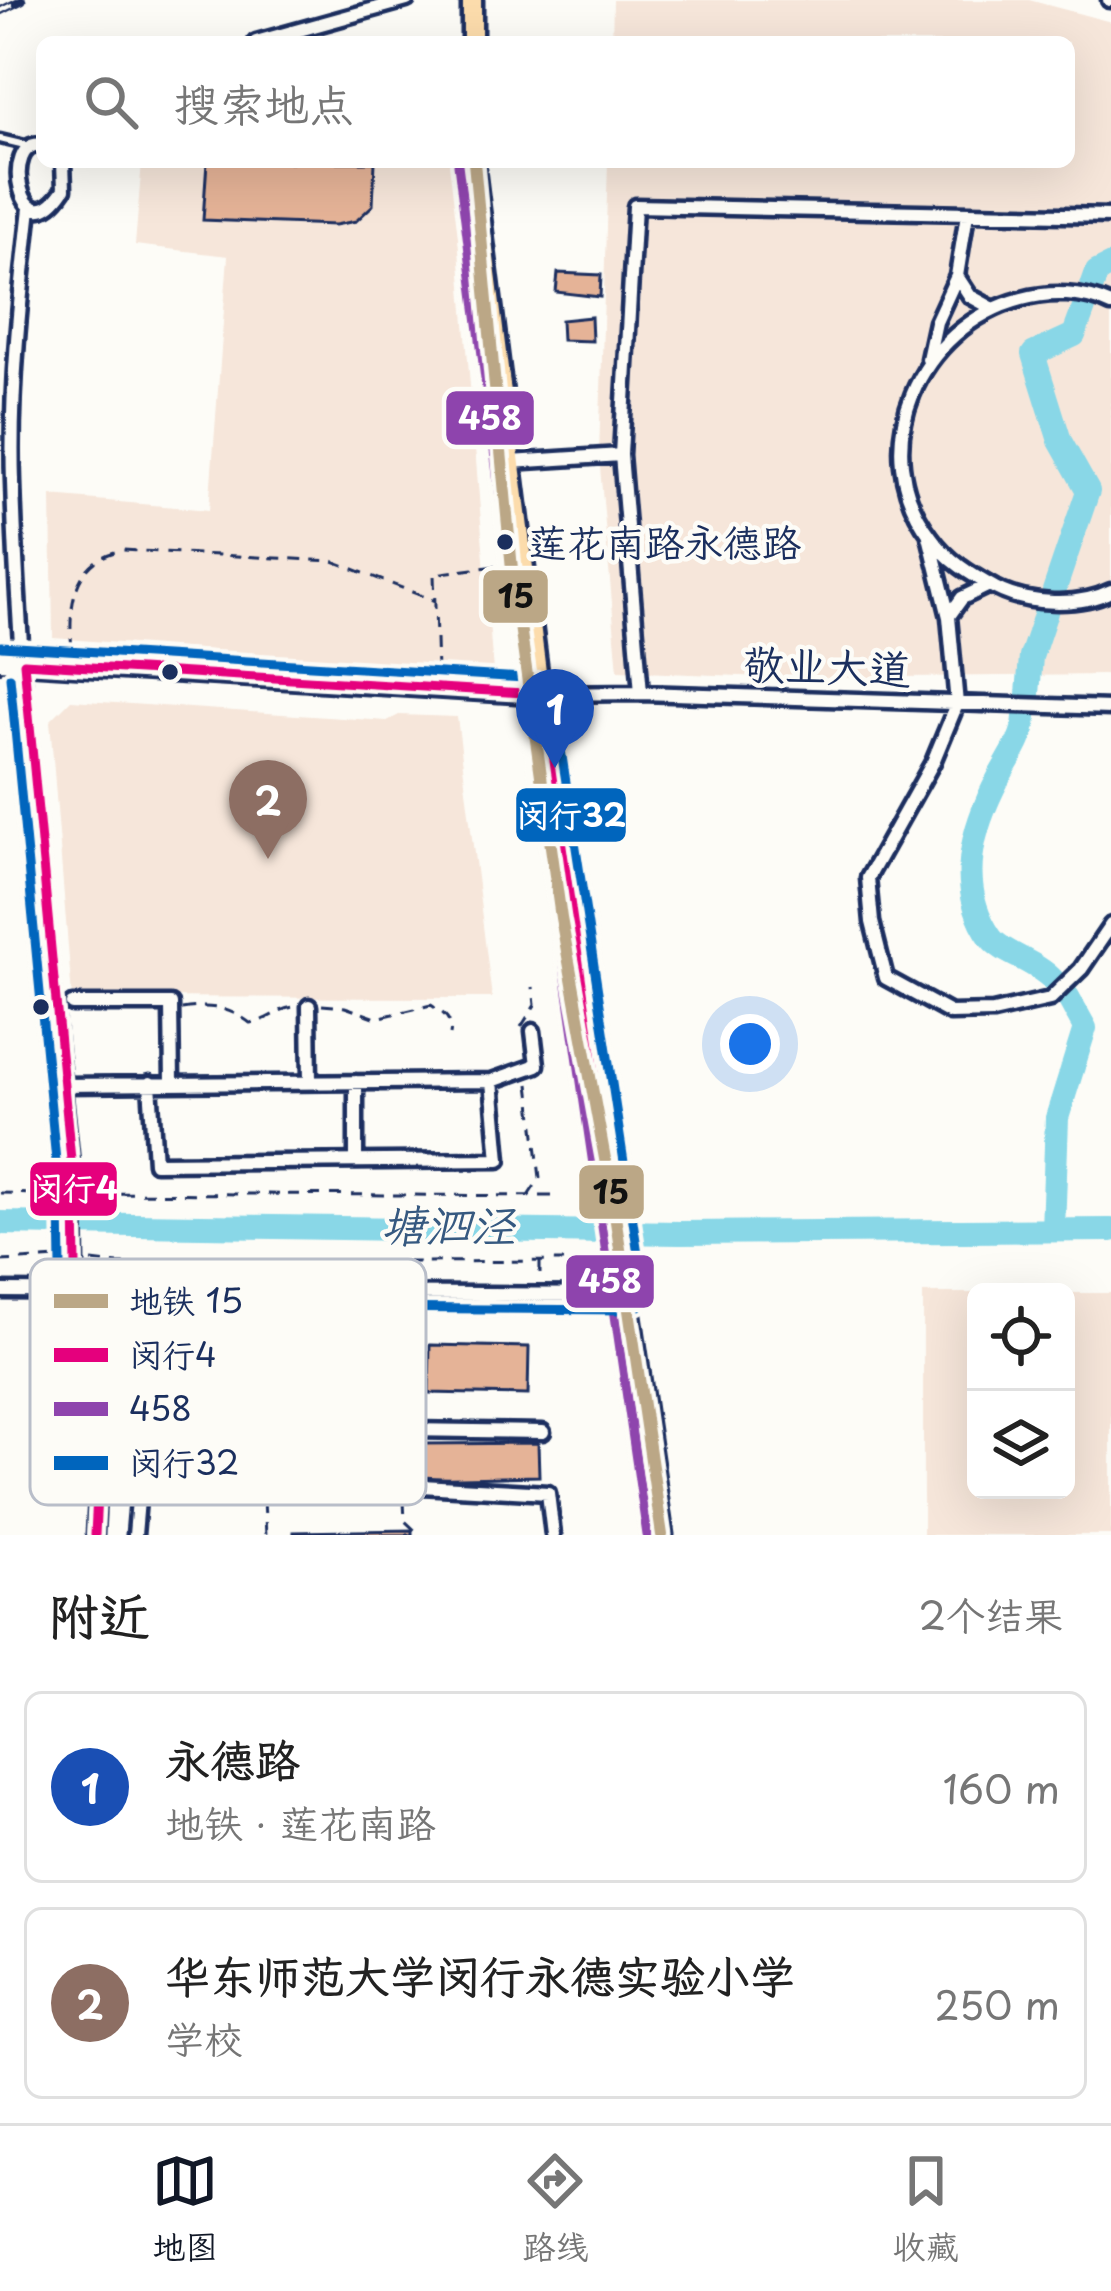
<!DOCTYPE html>
<html lang="zh">
<head>
<meta charset="utf-8">
<style>
  body { margin:0; font-family:"Playpen Sans","LXGW WenKai TC",sans-serif; background:#f2f2f2; color:#222 }
  .controls { position:absolute; right:36px; bottom:36px; display:grid; overflow:hidden; border-radius:18px; box-shadow:0 12px 48px #0002 }
  .controls button { width:108px; height:108px; display:grid; place-items:center; padding:0; border:0; border-bottom:3px solid #e0e0e0; background:#fff; color:#222; font:60px sans-serif }
  .you { position:absolute; left:750px; top:1044px; width:42px; height:42px; margin:-30px; border:9px solid #fff; border-radius:50%; background:#1a73e8; box-shadow:0 0 0 18px #1a73e833 }
  .badge { display:grid; place-items:center; width:78px; height:78px; border-radius:50%; background:#111827; color:#fff; font-size:39px; font-weight:700 }
  .pin { position:absolute; translate:-50% -99px; filter:drop-shadow(0 3px 6px #0008) }
  .pin::after { content:''; position:absolute; top:63px; width:42px; height:36px; background:inherit; clip-path:polygon(0 0,100% 0,50% 100%) }
  .list { margin:0; padding:0; list-style:none }
  h2 { display:flex; justify-content:space-between; align-items:center; height:156px; margin:0; padding:0 48px; font-size:51px }
  h2 small { font-size:39px; font-weight:400; color:#767676 }
  .list li { display:grid; grid-template-columns:78px 1fr auto; gap:36px; align-items:center; box-sizing:border-box; height:192px; margin:0 24px 24px; padding:0 24px; border:3px solid #e0e0e0; border-radius:18px }
  .list b { display:block; font-size:45px; white-space:nowrap }
  .list p { margin:0; font-size:39px; white-space:nowrap; color:#767676 }
  .list em { font-size:39px; font-style:normal; color:#767676 }
  .icon { flex:none; width:66px; height:66px; fill:none; stroke:currentColor; stroke-width:2; stroke-linecap:round; stroke-linejoin:round }
  .map { position:relative; flex:none; width:1111px; height:1535px; overflow:hidden }
  .search { position:absolute; background:#fff; box-shadow:0 12px 48px #0002; left:36px; right:36px; top:36px; height:132px; display:flex; align-items:center; gap:30px; box-sizing:border-box; padding:0 42px; border-radius:18px; color:#767676; font-size:45px }
  .sheet { height:588px; background:#fff }
  nav { display:flex; justify-content:space-around; align-items:center; box-sizing:border-box; height:168px; border-top:3px solid #e0e0e0; background:#fff; font-size:33px; color:#767676 }
  nav a { display:grid; justify-items:center; gap:6px }
  nav .on { color:#111827 }
  .map>svg:first-child { display:block }
</style>
</head>
<body>
<div class="map">
<svg width="1111" height="1535" viewBox="0 0 1111 1535">
  <rect width="100%" height="100%" fill="#fdfcf7"/>
  <filter id="ink" filterUnits="userSpaceOnUse"><feTurbulence type="fractalNoise" baseFrequency=".00833" numOctaves="2"/><feDisplacementMap in="SourceGraphic" scale="24" xChannelSelector="R" yChannelSelector="G"/><feConvolveMatrix kernelMatrix="1 2 1 2 8 2 1 2 1" color-interpolation-filters="sRGB"/></filter>
  <g filter="url(#ink)">
    <path fill="#f6e6da" d="M613,0H1029L1111,22V675L792,678L618,671L599,456L608,162H1069V42H612Z
      M142,162H452L493,671L53,638L51,496L209,510L228,256L135,245Z
      M71,700L387,721L399,715L457,717L492,998L72,997L50,721Z
      M923,1293H976V1490H1066V1293H1111V1535H923Z"/>
    <g fill="none" stroke-linecap="round" stroke-linejoin="round">
      <path stroke="#89d7e7" stroke-width="24" d="M1092,286L1097,272L1111,265
        M1054,591L1088,491L1060,441L1033,354L1074,335L1084,308
        M1028,694L1031,657L1046,612
        M1025,717C1024,739 1009,758 999,777C972,828 955,886 991,938C1003,954 1036,961 1053,980
        M0,1223L680,1233L1111,1230
        M1053,1230L1057,1118L1085,1028L1068,997"/>
    </g>
    <path fill="#e5b397" stroke="#1b2f5e" stroke-width="3" d="M207,162H375L373,205L356,221L335,225L203,220Z
      M558,273L601,275L600,297L556,292Z
      M591,317L592,341L562,340L561,320Z
      M430,1345L529,1347L528,1395L429,1393Z
      M538,1443L539,1476L420,1479V1444Z
      M412,1530V1535H294V1532Z"/>
    <g fill="none" stroke-linecap="round" stroke-linejoin="round">
      <defs>
        <path id="lane" d="M0,139L25,145"/>
        <path id="street" d="M1109,0H1111
          M256,42L407,0
          M42,145C0,137 20,255 64,189L63,162
          M30,208C20,298 10,391 13,482C20,722 51,963 75,1202L76,1266L84,1291L99,1454L95,1535
          M957,276L970,296L990,307
          M1111,305C1084,292 1050,291 1022,299C919,326 863,448 931,537C948,561 970,574 995,588C1027,605 1079,607 1111,591
          M928,359L936,322L957,276L967,214
          M621,455L635,206L1111,216
          M511,462L621,455L641,693
          M929,536L949,617L957,704L933,762L868,878L872,922L886,978L950,1013L993,1012L1050,999L1081,969L1111,925
          M949,616L962,598L989,585
          M540,694L641,693L1111,708
          M72,1004H171L172,1083
          M309,1006L310,1082
          M150,1083L155,1163L499,1160L492,1081
          M63,1085L492,1081L537,1065L533,1031
          M356,1161V1082
          M0,1291L629,1295
          M328,1293V1314L350,1334L348,1440L398,1438L403,1485L548,1493L553,1535
          M97,1425L292,1427
          M405,1433V1329
          M398,1438L408,1430L543,1432
          M306,1440V1327L328,1314
          M135,1535L139,1488L272,1487L271,1442L348,1440"/>
        <path id="secondary" d="M0,661L540,694"/>
        <path id="primary" d="M472,42V0
          M473,162L540,696L662,1535"/>
      </defs>
      <use href="#lane" stroke="#1b2f5e" stroke-width="15"/>
      <use href="#street" stroke="#1b2f5e" stroke-width="21"/>
      <use href="#secondary" stroke="#1b2f5e" stroke-width="26"/>
      <use href="#primary" stroke="#1b2f5e" stroke-width="27"/>
      <path stroke="#1b2f5e" stroke-width="3" stroke-dasharray="12 9" stroke-linecap="butt" d="M72,650C68,606 73,559 123,550L333,561L435,601
        M437,672L434,574L504,565
        M322,1005L345,1007L377,1018L431,1005C444,1014 453,1018 450,1035
        M182,1009C209,1005 227,1006 250,1023C267,1022 278,1008 294,1007
        M521,1027L535,1005L533,987
        M0,1193L35,1194L62,1204
        M99,1193L554,1196
        M528,1196L540,1178L529,1084
        M0,1261L60,1258
        M92,1261L118,1264L564,1261
        M540,1262V1283
        M264,1501L266,1535
        M404,1501L405,1521L420,1535"/>
      <use href="#lane" stroke="#fdfcf7" stroke-width="6"/>
      <use href="#street" stroke="#fdfcf7" stroke-width="12"/>
      <use href="#secondary" stroke="#fdfcf7" stroke-width="16"/>
      <use href="#primary" stroke="#fcdcac" stroke-width="18"/>
      <defs>
        <path id="rail" d="M0,11L22,0"/>
      </defs>
      <use href="#rail" stroke="#1b2f5e" stroke-width="9"/>
      <use href="#rail" stroke="#fdfcf7" stroke-width="4.5" stroke-dasharray="14" stroke-linecap="butt"/>
      <defs>
        <path id="bus-1" d="M24,663L75,1202L76,1266L84,1291L99,1454L95,1535
          M24,663L540,694
          M540,694L662,1535"/>
        <path id="bus-2" d="M458,164L525,698L647,1535"/>
        <path id="bus-3" d="M1,646L541,679L551,684L644,1293L639,1306L629,1310L84,1306L73,1302L61,1268L60,1203L10,677"/>
      </defs>
      <use href="#bus-1" stroke="#fdfcf7" stroke-width="18"/>
      <use href="#bus-2" stroke="#fdfcf7" stroke-width="18"/>
      <use href="#bus-3" stroke="#fdfcf7" stroke-width="18"/>
      <use href="#bus-1" stroke="#e5007d" stroke-width="9"/>
      <use href="#bus-2" stroke="#8e44ad" stroke-width="9"/>
      <use href="#bus-3" stroke="#0065bd" stroke-width="9"/>
      <defs>
        <path id="metro-1" d="M474,162L512,569L561,918L614,1208L662,1535"/>
      </defs>
      <use href="#metro-1" stroke="#fdfcf7" stroke-width="21"/>
      <use href="#metro-1" stroke="#bba786" stroke-width="12"/>
    </g>
  </g>
  <g fill="#1b2f5e" stroke="#fdfcf7" stroke-width="4.5">
    <circle cx="505" cy="542" r="10"/>
    <circle cx="170" cy="672" r="10"/>
    <circle cx="41" cy="1007" r="10"/>
  </g>
  <g text-anchor="middle" stroke-width="9" stroke-linejoin="round" paint-order="stroke">
    <g font-size="39" fill="#1b2f5e" stroke="#fdfcf7" text-anchor="start">
      <text x="528" y="557">莲花南路永德路</text>
    </g>
    <g font-size="42" fill="#1b2f5e" stroke="#fdfcf7">
      <text transform="translate(827 667) rotate(2)" y="15">敬业大道</text>
    </g>
    <g font-size="45" font-style="italic" fill="#365980" stroke="#fdfcf7">
      <text x="448" y="1242">塘泗泾</text>
    </g>
  </g>
  <rect x="30" y="1259" width="396" height="246" rx="18" fill="#fdfcf7" stroke="#b9bec9" stroke-width="3"/>
  <rect x="54" y="1294" width="54" height="14" fill="#bba786"/>
  <rect x="54" y="1348" width="54" height="14" fill="#e5007d"/>
  <rect x="54" y="1402" width="54" height="14" fill="#8e44ad"/>
  <rect x="54" y="1456" width="54" height="14" fill="#0065bd"/>
  <g font-size="33" fill="#1b2f5e">
    <text x="129" y="1313">地铁 15</text>
    <text x="129" y="1367">闵行4</text>
    <text x="129" y="1421">458</text>
    <text x="129" y="1475">闵行32</text>
  </g>
  <g stroke="#fdfcf7" stroke-width="4.5">
    <rect x="444" y="389" width="92" height="58" rx="12" fill="#8e44ad"/>
    <rect x="481" y="568" width="69" height="57" rx="12" fill="#bba786"/>
    <rect x="514" y="786" width="114" height="58" rx="12" fill="#0065bd"/>
    <rect x="28" y="1160" width="91" height="58" rx="12" fill="#e5007d"/>
    <rect x="577" y="1163" width="69" height="58" rx="12" fill="#bba786"/>
    <rect x="564" y="1253" width="92" height="57" rx="12" fill="#8e44ad"/>
  </g>
  <g font-size="33" text-anchor="middle" font-weight="bold" fill="#fff">
    <text x="490" y="430">458</text>
    <text x="571" y="827">闵行32</text>
    <text x="74" y="1200">闵行4</text>
    <text x="610" y="1293">458</text>
  </g>
  <g font-size="33" text-anchor="middle" font-weight="bold" fill="#111">
    <text x="516" y="608">15</text>
    <text x="611" y="1204">15</text>
  </g>
</svg>
<div class="controls">
<button><svg class="icon" aria-label="locate" viewBox="0 0 24 24"><circle cx="12" cy="12" r="6"/><path d="M12 2v4M12 18v4M2 12h4M18 12h4"/></svg></button>
<button><svg class="icon" aria-label="layers" viewBox="0 0 24 24"><path d="M12 4l9 5-9 5-9-5zM3 14l9 5 9-5"/></svg></button>
</div>
<div class="you"></div>
<div class="pin badge" style="left:555px;top:768px;background:#1a4fb4">1</div>
<div class="pin badge" style="left:268px;top:859px;background:#8d6e63">2</div>
<div class="search"><svg class="icon" aria-label="search" viewBox="0 0 24 24"><circle cx="10" cy="10" r="6"/><path d="M15 15l6 6"/></svg>搜索地点</div>
</div>
<section class="sheet">
<h2>附近<small>2个结果</small></h2>
<ul class="list">
<li><span class="badge" style="background:#1a4fb4">1</span><div><b>永德路</b><p>地铁 · 莲花南路</p></div><em>160 m</em></li>
<li><span class="badge" style="background:#8d6e63">2</span><div><b>华东师范大学闵行永德实验小学</b><p>学校</p></div><em>250 m</em></li>
</ul>
</section>
<nav>
<a class="on"><svg class="icon" aria-label="map" viewBox="0 0 24 24"><path d="M3 6l6-2 6 2 6-2v14l-6 2-6-2-6 2zM9 4v14M15 6v14"/></svg>地图</a>
<a><svg class="icon" aria-label="directions" viewBox="0 0 24 24"><path d="M12 3l9 9-9 9-9-9zM9 14v-3h6M13 9l2 2-2 2"/></svg>路线</a>
<a><svg class="icon" aria-label="saved" viewBox="0 0 24 24"><path d="M7 4h10v16l-5-4-5 4z"/></svg>收藏</a>
</nav>
</body>
</html>
